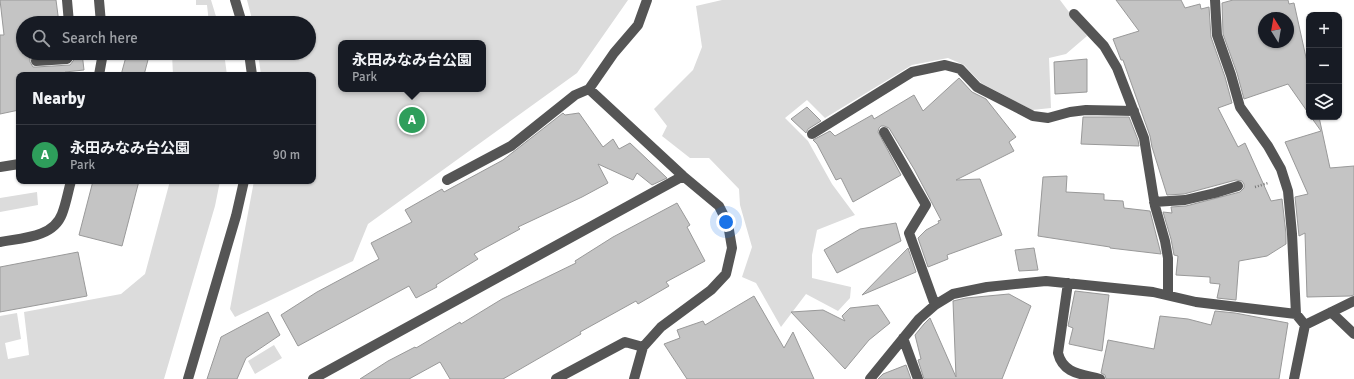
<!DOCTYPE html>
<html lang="en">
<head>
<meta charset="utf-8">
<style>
  body { margin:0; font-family:Signika,"Noto Sans JP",sans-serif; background:#20242c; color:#f1f3f6 }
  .controls { position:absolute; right:12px; top:12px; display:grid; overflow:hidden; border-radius:8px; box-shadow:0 1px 3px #0004 }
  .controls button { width:36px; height:36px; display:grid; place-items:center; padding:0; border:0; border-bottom:1px solid #363941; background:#171b24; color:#f1f3f6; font:20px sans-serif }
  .compass { position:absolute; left:1258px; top:12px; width:36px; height:36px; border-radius:50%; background:#171b24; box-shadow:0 1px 3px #0004; rotate:349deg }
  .you { position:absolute; left:726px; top:222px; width:14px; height:14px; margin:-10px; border:3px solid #fff; border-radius:50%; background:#1a73e8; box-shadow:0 0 0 6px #1a73e833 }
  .badge { display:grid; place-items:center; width:26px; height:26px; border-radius:50%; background:#858687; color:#fff; font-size:13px; font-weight:700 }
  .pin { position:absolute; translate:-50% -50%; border:2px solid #fff; box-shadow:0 1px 4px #0006 }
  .popup { position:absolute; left:338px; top:40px; width:148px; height:52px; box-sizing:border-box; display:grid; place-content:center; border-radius:8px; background:#171b24; filter:drop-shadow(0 1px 3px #0005); font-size:13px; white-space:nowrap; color:#9ea1a6 }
  .popup b { font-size:15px; color:#f1f3f6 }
  .popup::after { content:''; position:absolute; left:50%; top:100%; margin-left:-8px; border:8px solid transparent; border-top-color:#171b24 }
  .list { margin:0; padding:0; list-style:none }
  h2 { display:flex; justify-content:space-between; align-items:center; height:52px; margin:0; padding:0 16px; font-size:17px }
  h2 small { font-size:13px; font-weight:400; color:#9ea1a6 }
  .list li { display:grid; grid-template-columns:26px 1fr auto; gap:12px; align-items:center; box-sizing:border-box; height:60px; padding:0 16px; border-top:1px solid #363941 }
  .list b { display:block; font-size:15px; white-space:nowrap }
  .list p { margin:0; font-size:13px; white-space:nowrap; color:#9ea1a6 }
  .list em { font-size:13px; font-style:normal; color:#9ea1a6 }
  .icon { flex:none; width:22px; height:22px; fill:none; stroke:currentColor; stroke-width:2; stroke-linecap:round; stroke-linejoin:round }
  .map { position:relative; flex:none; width:1354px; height:379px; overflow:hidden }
  .search { position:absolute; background:#171b24; box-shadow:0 1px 3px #0004; left:16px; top:16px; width:300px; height:44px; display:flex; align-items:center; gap:10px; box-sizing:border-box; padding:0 14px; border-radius:22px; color:#9ea1a6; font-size:15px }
  .panel { position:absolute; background:#171b24; box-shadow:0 1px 3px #0004; left:16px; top:72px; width:300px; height:112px; border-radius:8px }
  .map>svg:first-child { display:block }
</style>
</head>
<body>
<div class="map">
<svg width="1354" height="379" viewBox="0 0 1354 379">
  <rect width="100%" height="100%" fill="#fff"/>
  <path fill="#dcdcdc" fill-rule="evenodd" d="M196,0H211L218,23H209L207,5H196Z
    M247,0H628L577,73L368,224L353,261L235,317L230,309L254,181H313V75H261L258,53H309V23H253ZM341,43H483V89H341Z
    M722,0H1060L1087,36L1066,54L1049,58L1051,108L1032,110L981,83L964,65L948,58L912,65L825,118L807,100L785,118L808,141L832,184L855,215L817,230L812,255V278L851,287L850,298L838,311L806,294L781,327L756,283L742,277L752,247L740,205L739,189L709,158H690L662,136L667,126L654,109L693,70L702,47L696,6Z
    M177,53H224L227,75H173L172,54Z
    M170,181H220L215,206L164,379H0V316L17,313L21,339L5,343L8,359L29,355L24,312L121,294L145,274Z
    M37,192L38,205L0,212V198Z
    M274,345L282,358L255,374L248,361Z"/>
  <path fill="#c4c4c4" stroke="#999" fill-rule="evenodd" d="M0,0H56L59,23H23V53H59L33,55L30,58V62L33,67H36L70,65L76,57L77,53H82L84,70L65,72V75H19V110L0,114V35H4Z
    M1116,0H1181L1185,8L1200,4L1201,9L1209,7L1211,37L1225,77L1232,103L1218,108L1238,147L1245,143L1271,201L1282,199L1286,234V244L1267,256L1239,261L1236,300L1217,298L1220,284L1210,283V277L1176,275L1178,256L1174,255L1171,239L1163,212L1172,213L1171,207L1186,206L1240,192L1244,188V184L1242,181L1236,180L1184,194L1167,195L1152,147L1150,136L1123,60H1121L1113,39L1139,31Z
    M1233,0H1288L1289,4L1294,3L1309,71V114L1288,84L1244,99L1237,73L1223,34L1222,3ZM1264,18H1288V42H1264Z
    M127,53H136L149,56L144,75H121Z
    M1087,59V92L1055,94L1054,62Z
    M959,78L972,92L986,99L1016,137L1009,142L1014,151L956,180L980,179L1002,235L947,255L948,259L928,267L918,238L926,230L939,223L938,221L941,220L914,169L889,128L884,126H881L879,128L878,132L901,175L853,202L841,178L836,180L817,144L813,140L830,131L835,136L872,115L874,119L914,95L923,111Z
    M807,107L821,121L808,129L806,133L791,119Z
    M563,113L565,115L579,113L603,147L613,139L619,149L630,143L667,178L652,185L637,173L633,180L598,164L608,183L582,197L518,227L520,229L474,254L478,259L436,285L437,287L416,298L409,286L298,346L281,315L317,292L379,259L371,243L412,222L405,210L442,189L444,192L503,160Z
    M1083,117H1129L1138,140L1139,146L1081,144Z
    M1311,117H1319L1330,168L1354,166V295L1350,296L1307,297L1305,233L1299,236L1295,197L1308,194L1285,142L1321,131Z
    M1067,176L1066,192L1104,194V200L1123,201L1124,208L1150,211L1161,254L1110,248V247L1038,236L1043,177Z
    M93,181H139L122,246L79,235Z
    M677,203L690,225L687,227L705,261L666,282L669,286L638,304L636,301L580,332L581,334L503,379H450L440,362L409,379H360L388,361L415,347L416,348L460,322L461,324L502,299L576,263L575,261L613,237Z
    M896,223L901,241L837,273L824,250L860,229Z
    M908,248L916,272L862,295Z
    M1034,248L1038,270L1019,271L1015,250Z
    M78,252L87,296L0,312V267Z
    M1075,291L1109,295L1102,351L1069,344L1073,328L1068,326Z
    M1009,294L1031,306L1002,379H924L918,360L921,359L915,335L924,324L930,318L956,377L953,301L966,298Z
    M754,296L784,348L793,332L814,379H687L664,344L680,338L677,330L703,321L705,325Z
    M878,305L890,323L869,340L845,369L791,312L823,310L845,321L842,316L850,308Z
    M1215,311L1235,313L1288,323L1279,379H1106L1105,375L1101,373L1108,340L1154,349L1160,316L1188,319L1211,325Z
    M268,312L280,335L246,358L237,379H207L221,337Z
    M906,365L911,379H878L883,374Z"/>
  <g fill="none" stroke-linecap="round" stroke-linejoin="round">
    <path stroke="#777" stroke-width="2.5" stroke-dasharray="1 2" stroke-linecap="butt" d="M1255,187L1268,183"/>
    <path stroke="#555" stroke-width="10" d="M67,0L69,23
      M99,0L101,23
      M235,0L242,23
      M1215,0L1217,35L1231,75L1240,107L1268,146L1281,169L1288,191L1292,234L1296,314
      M1074,14L1104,46L1117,68L1144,138L1155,206L1165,241L1168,258V295
      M249,53L252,75
      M36,61L67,59L71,53
      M99,75L103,53
      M884,132L926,205L909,233L935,305
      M812,134L912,72L945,65L960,69L977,87L1033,116L1048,118L1070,112L1086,110L1134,111
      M0,167L19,164
      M447,180L511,146L575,95L589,89
      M1154,202L1185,200L1215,193L1238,186
      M0,242C21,238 53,238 62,214C66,204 68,192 71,181
      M1068,283L1058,353C1063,374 1082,374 1100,379
      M1331,312L1354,334
      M1305,325L1354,301
      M903,338L918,379
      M188,379L236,216L244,181
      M313,379L683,176
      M556,379L625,342L643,347
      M634,379L643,347L661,327L711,290L726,274L732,248L728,224L719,206L683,176L589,89L614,53L638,25L647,0
      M870,379L919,319L935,305L953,294L987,287L1046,281L1153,292L1196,302L1296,314L1305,325L1294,379"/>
  </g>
</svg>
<div class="controls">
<button>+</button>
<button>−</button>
<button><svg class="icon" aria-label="layers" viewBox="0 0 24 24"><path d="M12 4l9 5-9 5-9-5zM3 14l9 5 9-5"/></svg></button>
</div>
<svg class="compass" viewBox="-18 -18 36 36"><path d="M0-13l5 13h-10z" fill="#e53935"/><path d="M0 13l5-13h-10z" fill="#9ea1a6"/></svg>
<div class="you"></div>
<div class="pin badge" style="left:412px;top:120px;background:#2e9e5b">A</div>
<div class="popup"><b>永田みなみ台公園</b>Park</div>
<div class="search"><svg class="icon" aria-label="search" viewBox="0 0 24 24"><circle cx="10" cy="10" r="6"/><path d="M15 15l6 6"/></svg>Search here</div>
<section class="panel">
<h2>Nearby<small></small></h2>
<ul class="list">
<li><span class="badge" style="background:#2e9e5b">A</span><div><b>永田みなみ台公園</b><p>Park</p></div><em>90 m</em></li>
</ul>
</section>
</div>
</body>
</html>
